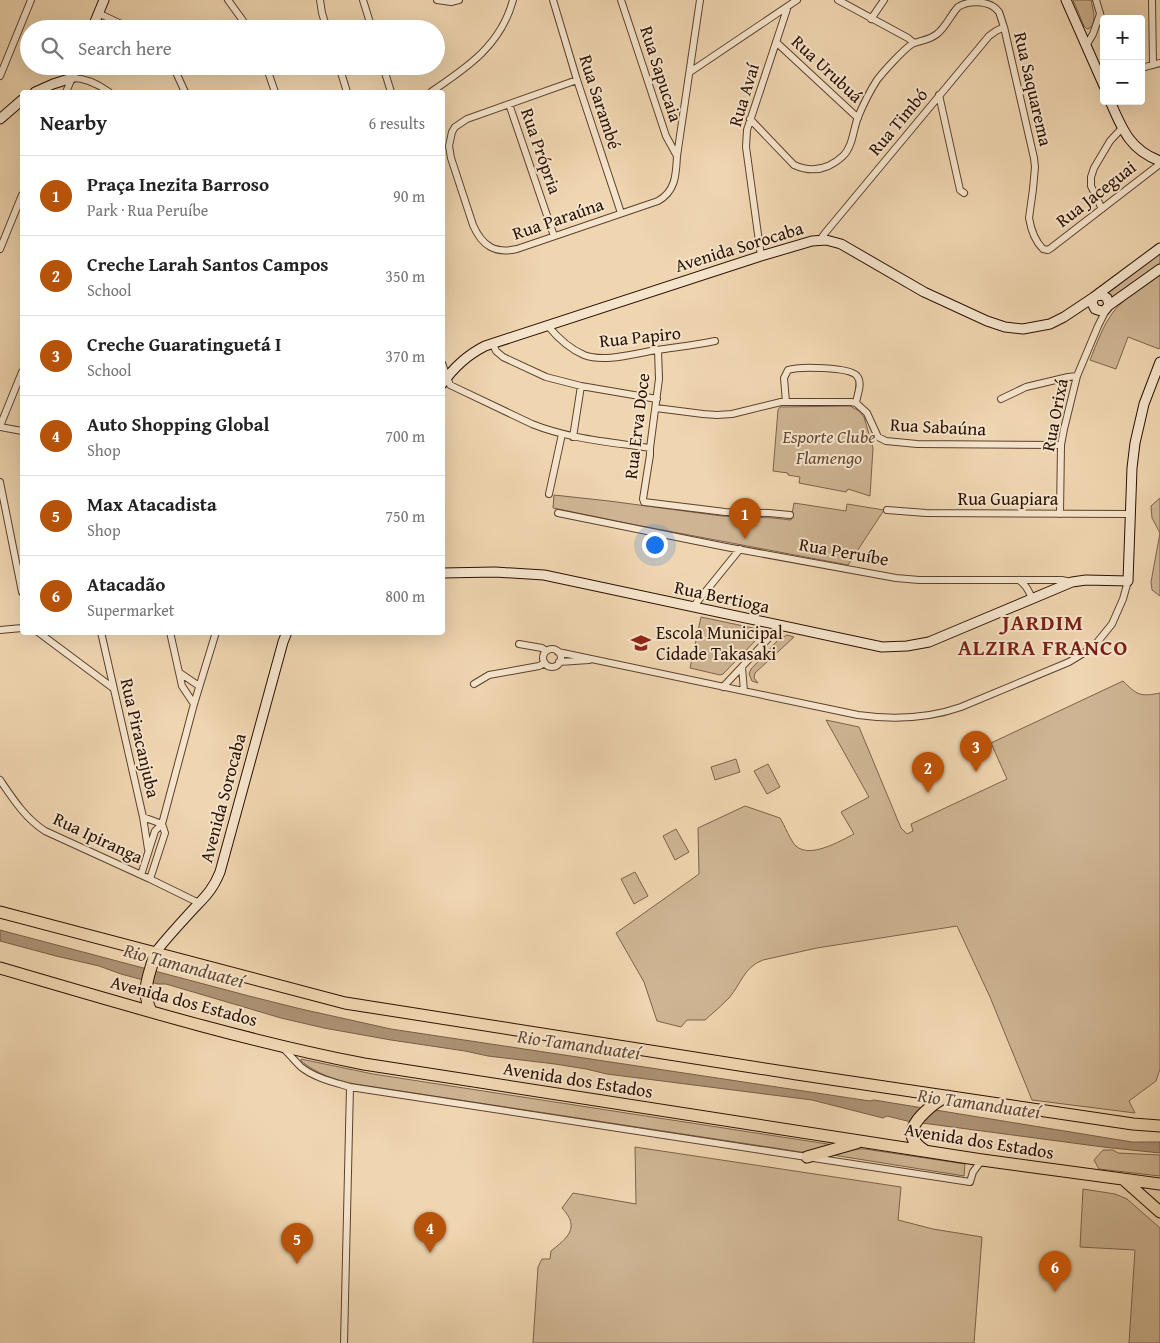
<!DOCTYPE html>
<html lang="en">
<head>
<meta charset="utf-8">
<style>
  body { margin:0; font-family:"Gentium Book Plus",serif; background:#f2f2f2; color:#222 }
  .controls { position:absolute; right:15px; top:15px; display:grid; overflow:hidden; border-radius:5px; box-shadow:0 5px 20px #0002 }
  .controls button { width:45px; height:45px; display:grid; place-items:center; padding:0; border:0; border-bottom:1px solid #e0e0e0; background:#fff; color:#222; font:25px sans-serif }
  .you { position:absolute; left:654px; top:544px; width:18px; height:18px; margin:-12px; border:4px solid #fff; border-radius:50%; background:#1a73e8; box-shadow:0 0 0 8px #1a73e833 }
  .badge { display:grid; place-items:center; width:32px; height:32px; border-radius:50%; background:#b45309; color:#fff; font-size:16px; font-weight:700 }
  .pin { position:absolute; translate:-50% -41px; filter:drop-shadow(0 1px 2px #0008) }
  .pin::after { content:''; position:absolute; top:26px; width:18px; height:15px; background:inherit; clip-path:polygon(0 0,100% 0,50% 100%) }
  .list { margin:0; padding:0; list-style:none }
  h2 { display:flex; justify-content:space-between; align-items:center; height:65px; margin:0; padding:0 20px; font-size:21px }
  h2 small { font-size:16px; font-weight:400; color:#767676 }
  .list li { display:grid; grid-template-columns:32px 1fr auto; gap:15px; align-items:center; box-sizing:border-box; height:80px; padding:0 20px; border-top:1px solid #e0e0e0 }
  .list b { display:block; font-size:19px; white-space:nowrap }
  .list p { margin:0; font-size:16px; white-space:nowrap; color:#767676 }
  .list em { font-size:16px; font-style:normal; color:#767676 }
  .icon { flex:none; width:28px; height:28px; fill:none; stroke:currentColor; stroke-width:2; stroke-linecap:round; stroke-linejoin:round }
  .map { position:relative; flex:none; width:1160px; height:1343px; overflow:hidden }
  .search { position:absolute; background:#fff; box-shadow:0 5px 20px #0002; left:20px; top:20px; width:425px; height:55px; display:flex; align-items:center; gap:12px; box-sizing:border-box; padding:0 18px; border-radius:28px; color:#767676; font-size:19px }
  .panel { position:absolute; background:#fff; box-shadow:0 5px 20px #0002; left:20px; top:90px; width:425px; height:545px; border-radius:5px }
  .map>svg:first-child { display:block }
</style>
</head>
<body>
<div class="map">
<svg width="1160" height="1343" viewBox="0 0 1160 1343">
  <rect width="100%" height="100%" fill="#efd5b0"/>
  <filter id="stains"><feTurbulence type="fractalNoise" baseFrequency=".004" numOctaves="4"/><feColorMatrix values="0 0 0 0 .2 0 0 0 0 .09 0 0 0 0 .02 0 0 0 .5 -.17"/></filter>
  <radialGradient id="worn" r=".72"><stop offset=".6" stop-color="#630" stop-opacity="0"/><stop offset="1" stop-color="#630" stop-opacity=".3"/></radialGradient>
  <path fill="#ceb492" stroke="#7c624a" d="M1073,0H1091C1093,10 1097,20 1090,28L1087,29L1084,26Z
    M1160,252V264L1111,300L1106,293Z
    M1160,274V347L1159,349L1128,337L1116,369L1090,360C1097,343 1103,325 1114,311C1126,296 1145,285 1160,274Z
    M850,406L859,411L864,417L873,448L870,496L848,489L846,492L799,483L800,477L788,475V473L773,471L778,410L780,407Z
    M554,495L609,501L722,516L773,518L791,520L794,503L846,511L847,504L884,510L848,565L636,525L553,508Z
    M1160,498V596L1152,590L1151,582L1160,533L1152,518L1151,506Z
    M701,617L753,628L757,630L758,638L723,674L720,675L690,668Z
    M787,635L794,637L755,673L754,678L758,683L752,681L749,674L751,669L778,640Z
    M1123,681C1137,695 1140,697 1160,693V1069L1156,1081L1129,1101L1135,1113L1032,1100L990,997L957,926L817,948L763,960C744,967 741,984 729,998C721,1006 713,1013 705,1020H687L681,1027L657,1021L644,982L616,933L699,874L698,828L745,806L780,818C784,824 791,842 796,846C810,859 840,841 854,834L841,812L869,797L826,720L859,727L901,828L907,834L913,831L911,824L1007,779L991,743Z
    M736,759L740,772L715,780L711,767Z
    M768,764L780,787L767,794L754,771Z
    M676,829L689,852L675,860L663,836Z
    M635,872L648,896L634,904L621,879Z
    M301,1059L373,1074L834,1145L812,1151L801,1152L355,1084C335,1080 317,1074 301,1061Z
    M635,1147L901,1187L898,1220L933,1229L982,1237L974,1343H533L538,1267L542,1259H550L551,1251C567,1238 581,1228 562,1208L573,1193L636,1204Z
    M857,1149H865L965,1164L964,1176L833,1155Z
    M1103,1150H1113L1118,1153L1160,1155V1176L1099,1169L1094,1160Z
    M1083,1189L1115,1194L1127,1199L1160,1228V1343H1129L1135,1250L1080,1247Z"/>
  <path fill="#ac9274" stroke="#785e46" d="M0,930L249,996L301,1009L391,1029L870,1101L874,1100L1132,1142H1160V1153L1103,1147L907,1121L887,1116L883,1118L812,1100L607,1074L586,1069L555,1064L488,1056L465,1051L391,1040L324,1028L281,1018L166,984H158L121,974L99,966L56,956L0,941Z"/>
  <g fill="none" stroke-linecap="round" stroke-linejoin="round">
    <defs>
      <path id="street" d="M228,0L249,29
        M320,0L322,13L327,29
        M363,0L372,29
        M437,0L451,2L459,0
        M553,0L577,80L621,213
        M621,0L666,136L677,156
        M838,0L908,38L914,43
        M1096,0L1104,27
        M1152,0L1153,65
        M98,13L132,29
        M871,19L884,0
        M776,42L858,118
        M1086,46L1093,34L1100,14
        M173,66L185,92
        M266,66L275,92
        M339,66L347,92
        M383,66L391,92
        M1141,68L1160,63
        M690,72L797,0
        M0,76L31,0
        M577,80L467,119L455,127L452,132L449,146L451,158L473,225C482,246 495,254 517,249L658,201C676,191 676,174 677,156L700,0
        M66,92L72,78C85,78 98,84 109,92
        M431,92C468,67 501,45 513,0
        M939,95L960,190L964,193
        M509,104L554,236
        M750,119L794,165C812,173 828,170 843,156C853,146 853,130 858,117C863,105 870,91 877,80C884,71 903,50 912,44C920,40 928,41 937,34C946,27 950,16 958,7C969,0 990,0 999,12C1001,17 1002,22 1004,27L1034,158L1035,167L1033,189L1029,218C1031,230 1035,241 1043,249L1048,250L1051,248L1160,164
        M1102,209L1091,186V177L1094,168L1110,141L1122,128
        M820,240L825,233L989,36L996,31L1004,27
        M0,249L22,195
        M761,256L746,147L747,130L788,6
        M548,326C557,337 570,349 584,355C605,363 636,353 657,350C677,347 696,345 715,341
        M493,344L496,351L503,357L546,377L581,386L657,399
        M658,350L659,379L650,448V455L643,499L644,502L725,512L769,513L790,515
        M442,363L450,385L532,424C569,439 610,442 650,448
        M1001,399L1026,387L1068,377L1077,376
        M786,402L784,378L788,370C799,366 850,367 857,376C863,383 857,395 856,403
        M656,408L703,414L717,415L732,414L781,402H851L856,403L867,413L878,437L886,441L917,444L1061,445
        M0,426L22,372
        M0,427L22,431
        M573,437L581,386
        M0,482L22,592
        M549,494L562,434
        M887,510L926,513L1130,514
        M558,513L726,547L896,578L919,580H1062L1071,582
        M1060,514L1061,445L1064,429L1077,376L1098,326L1107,308
        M1019,580C1026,585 1028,590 1032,598
        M693,607L740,549
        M0,630L22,628
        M38,632L113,688
        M101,632L143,817L148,849
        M170,632L182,686L194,704
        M519,644L542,648L546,651
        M543 658a9 9 0 1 1 18 0a9 9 0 1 1-18 0Z
        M558,652L858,715C894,720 927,719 961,707L1069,662L1087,651L1095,645L1112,624L1123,599L1128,581
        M559,662L589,660
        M742,667L744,691
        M180,673L199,686
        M474,684L489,675L539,666L545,663
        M723,687L780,626
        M0,780C13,799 25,818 45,831L150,879L199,903
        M143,817L162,824
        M141,875L155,831L162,824L194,704L216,632
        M150,879L165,833L162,824
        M284,1049C290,1055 295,1061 301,1067C315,1078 333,1082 350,1087L970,1182L973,1172L982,1160
        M344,1343L350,1087"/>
      <path id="secondary" d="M1066,0L1104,86
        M92,29L104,0
        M35,92L53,84L72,78L76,66
        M1110,101C1122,129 1130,150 1160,161
        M0,119L22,100
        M1094,297L1092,303L1095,309L1101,311L1105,310L1109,305L1107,298L1102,295L1096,296
        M1108,306L1160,269
        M442,384C454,367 467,355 485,346L761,256L812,241L826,240L841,244L924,292L987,321L1005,327L1023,329L1050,324L1064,317L1094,297L1160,248
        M442,573L495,572L544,575L882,647L907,646L929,642L1072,582L1086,580L1128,581L1132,468L1135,443L1144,404L1160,362
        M155,953C165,940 176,928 187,916C202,899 211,894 220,872L283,642L287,632"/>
      <path id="highway" d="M0,912L345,1003L797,1074L1133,1124L1160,1126
        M0,968C120,1003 241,1040 364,1064L982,1160L1160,1184
        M151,1011C140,990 150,975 155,953
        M924,1150C918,1146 913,1142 912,1135C911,1120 936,1101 948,1096
        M807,1157L856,1143
        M1124,1180L1160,1212"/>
    </defs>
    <use href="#street" stroke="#5b412d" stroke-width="8"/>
    <use href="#secondary" stroke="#2a1001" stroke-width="11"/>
    <use href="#highway" stroke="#2a1001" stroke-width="13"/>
    <use href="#street" stroke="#f5e4cc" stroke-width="6"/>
    <use href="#secondary" stroke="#f5e4cc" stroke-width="9"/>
    <use href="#highway" stroke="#efd5b0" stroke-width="11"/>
  </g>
  <defs>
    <symbol id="school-bare" viewBox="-9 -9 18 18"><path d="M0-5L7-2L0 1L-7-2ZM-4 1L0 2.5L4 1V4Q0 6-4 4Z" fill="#8f2418" stroke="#f5e4cc" stroke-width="2.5" paint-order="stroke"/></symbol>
  </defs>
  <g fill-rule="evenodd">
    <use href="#school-bare" x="627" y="629" width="28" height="28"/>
  </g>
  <g text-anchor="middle" stroke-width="4" stroke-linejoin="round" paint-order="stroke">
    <g font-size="18" fill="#2a1001" stroke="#f5e4cc">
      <text transform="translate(827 69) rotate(43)" y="6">Rua Urubuá</text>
      <text transform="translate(661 74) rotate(72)" y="6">Rua Sapucaia</text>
      <text transform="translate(1033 89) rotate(77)" y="6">Rua Saquarema</text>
      <text transform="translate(744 95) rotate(-73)" y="6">Rua Avaí</text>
      <text transform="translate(600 102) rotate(72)" y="6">Rua Sarambé</text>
      <text transform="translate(898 122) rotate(-50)" y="6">Rua Timbó</text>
      <text transform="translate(541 151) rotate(71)" y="6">Rua Própria</text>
      <text transform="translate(1096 194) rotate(-38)" y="6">Rua Jaceguai</text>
      <text transform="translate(558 219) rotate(-19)" y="6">Rua Paraúna</text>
      <text transform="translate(739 247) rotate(-17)" y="6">Avenida Sorocaba</text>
      <text transform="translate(640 337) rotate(-6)" y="6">Rua Papiro</text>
      <text transform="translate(1055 415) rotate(-79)" y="6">Rua Orixá</text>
      <text transform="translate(637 426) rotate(-83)" y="6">Rua Erva Doce</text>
      <text transform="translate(938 427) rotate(3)" y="6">Rua Sabaúna</text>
      <text x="1008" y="505">Rua Guapiara</text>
      <text transform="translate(844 552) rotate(10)" y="6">Rua Peruíbe</text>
      <text transform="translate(722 597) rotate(12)" y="6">Rua Bertioga</text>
      <text transform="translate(140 738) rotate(77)" y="6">Rua Piracanjuba</text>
      <text transform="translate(223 798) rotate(-75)" y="6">Avenida Sorocaba</text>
      <text transform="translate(98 838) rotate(25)" y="6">Rua Ipiranga</text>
      <text transform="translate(184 1001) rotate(15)" y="6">Avenida dos Estados</text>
      <text transform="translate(578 1080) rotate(9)" y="6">Avenida dos Estados</text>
      <text transform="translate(979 1141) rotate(9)" y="6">Avenida dos Estados</text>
    </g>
    <g font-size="18" font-style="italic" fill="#634934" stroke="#f5e4cc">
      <text x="829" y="443">Esporte Clube<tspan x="829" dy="21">Flamengo</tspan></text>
    </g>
    <g font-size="18" fill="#2a1001" stroke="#f5e4cc" text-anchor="start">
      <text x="656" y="639">Escola Municipal<tspan x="656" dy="21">Cidade Takasaki</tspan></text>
    </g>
    <g font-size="19" font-style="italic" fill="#644a35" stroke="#f5e4cc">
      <text transform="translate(184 965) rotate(15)" y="7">Rio Tamanduateí</text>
      <text transform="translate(579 1044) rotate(8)" y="7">Rio Tamanduateí</text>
      <text transform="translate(979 1103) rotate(8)" y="7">Rio Tamanduateí</text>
    </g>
    <g font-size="22" font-weight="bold" letter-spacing="1" fill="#7a1f14" stroke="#f5e4cc">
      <text x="1043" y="630">JARDIM<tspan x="1043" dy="25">ALZIRA FRANCO</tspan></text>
    </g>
  </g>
  <rect width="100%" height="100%" filter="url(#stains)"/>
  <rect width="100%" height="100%" fill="url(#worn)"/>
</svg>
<div class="controls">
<button>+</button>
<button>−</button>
</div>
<div class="you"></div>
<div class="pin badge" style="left:745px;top:539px">1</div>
<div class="pin badge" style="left:928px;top:793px">2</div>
<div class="pin badge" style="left:976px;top:772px">3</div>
<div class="pin badge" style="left:430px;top:1253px">4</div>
<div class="pin badge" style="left:297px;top:1264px">5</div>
<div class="pin badge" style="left:1055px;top:1292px">6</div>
<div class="search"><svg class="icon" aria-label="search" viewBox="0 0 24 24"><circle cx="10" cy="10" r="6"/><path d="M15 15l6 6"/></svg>Search here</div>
<section class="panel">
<h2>Nearby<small>6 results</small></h2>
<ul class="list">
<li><span class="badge">1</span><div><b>Praça Inezita Barroso</b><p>Park · Rua Peruíbe</p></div><em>90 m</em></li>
<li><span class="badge">2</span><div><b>Creche Larah Santos Campos</b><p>School</p></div><em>350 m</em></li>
<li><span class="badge">3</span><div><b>Creche Guaratinguetá I</b><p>School</p></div><em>370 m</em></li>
<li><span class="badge">4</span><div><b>Auto Shopping Global</b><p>Shop</p></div><em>700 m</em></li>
<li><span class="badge">5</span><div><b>Max Atacadista</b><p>Shop</p></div><em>750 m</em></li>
<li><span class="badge">6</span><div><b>Atacadão</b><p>Supermarket</p></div><em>800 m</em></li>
</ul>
</section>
</div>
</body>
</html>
